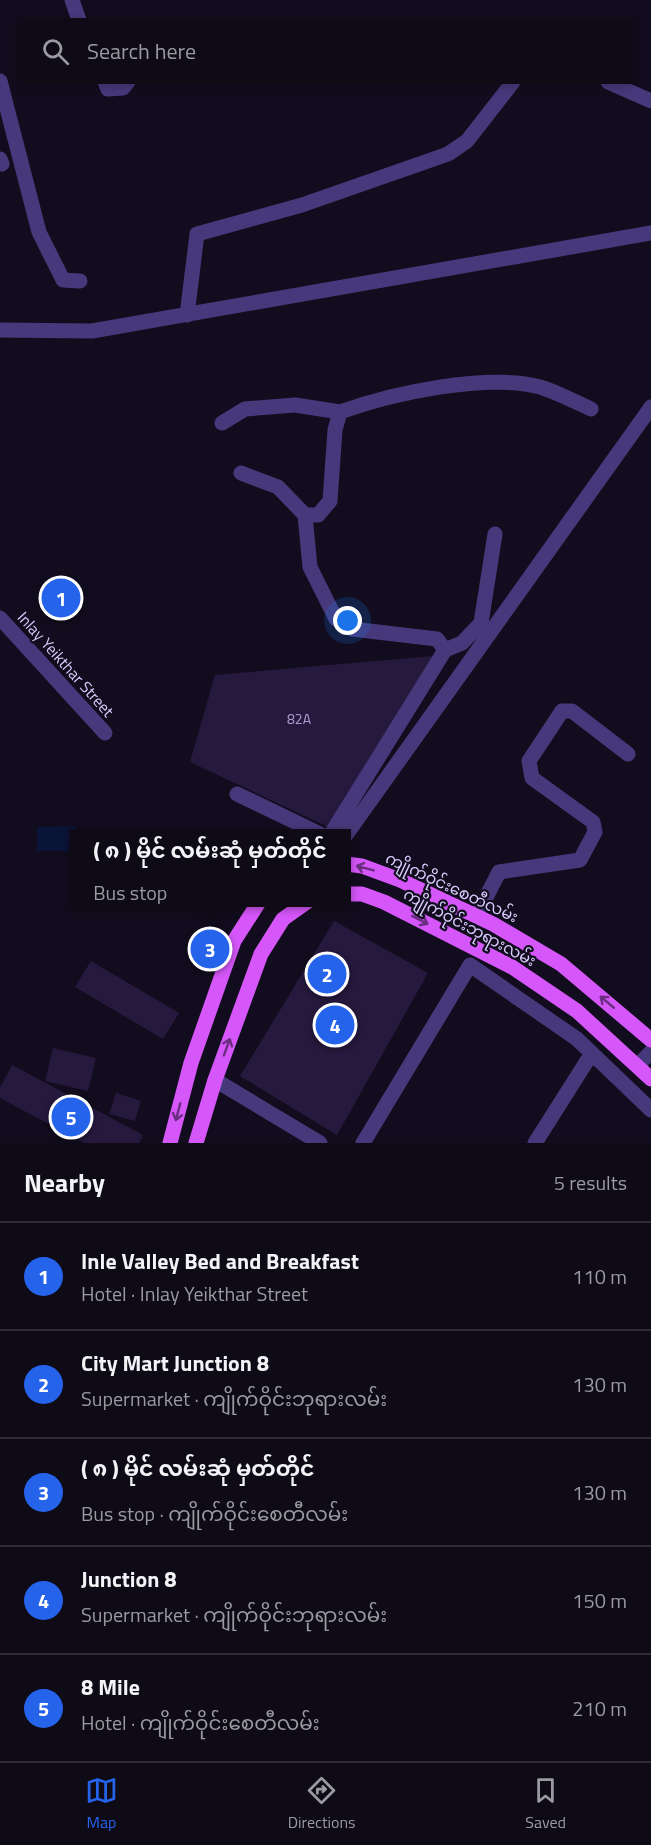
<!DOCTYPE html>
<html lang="en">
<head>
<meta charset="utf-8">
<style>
  body { margin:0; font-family:"Titillium Web","Noto Sans Myanmar",sans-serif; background:#1c1823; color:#f1f3f6 }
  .you { position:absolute; left:348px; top:621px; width:21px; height:21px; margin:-15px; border:4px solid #fff; border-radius:50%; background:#1a73e8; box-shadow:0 0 0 9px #1a73e833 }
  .badge { display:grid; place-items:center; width:39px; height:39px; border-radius:50%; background:#2563eb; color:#fff; font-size:20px; font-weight:700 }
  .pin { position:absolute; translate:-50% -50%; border:3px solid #fff; box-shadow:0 2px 6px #0006 }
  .popup { position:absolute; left:69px; top:829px; width:282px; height:78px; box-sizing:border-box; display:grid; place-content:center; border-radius:0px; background:#0e0a16; filter:drop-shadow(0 2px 4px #0005); font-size:20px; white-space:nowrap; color:#9b9aa1 }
  .popup b { font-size:22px; color:#f1f3f6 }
  .popup::after { content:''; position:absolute; left:50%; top:100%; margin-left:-12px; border:12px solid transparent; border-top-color:#0e0a16 }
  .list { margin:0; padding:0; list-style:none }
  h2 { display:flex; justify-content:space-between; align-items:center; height:78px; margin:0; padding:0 24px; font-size:26px }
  h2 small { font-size:20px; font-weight:400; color:#9b9aa1 }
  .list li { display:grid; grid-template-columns:39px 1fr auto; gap:18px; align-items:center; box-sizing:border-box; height:108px; padding:0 24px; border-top:2px solid #2e2b35 }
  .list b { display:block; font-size:22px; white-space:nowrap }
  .list p { margin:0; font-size:20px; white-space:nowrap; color:#9b9aa1 }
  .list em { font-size:20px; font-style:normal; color:#9b9aa1 }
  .icon { flex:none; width:33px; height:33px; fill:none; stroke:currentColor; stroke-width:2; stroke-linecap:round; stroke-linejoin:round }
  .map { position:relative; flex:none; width:651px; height:1143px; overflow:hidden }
  .search { position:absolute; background:#0e0a16; box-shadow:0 3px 9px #0003; left:18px; right:18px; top:18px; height:66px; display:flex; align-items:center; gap:15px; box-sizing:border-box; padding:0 21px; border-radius:0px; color:#9b9aa1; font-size:22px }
  .sheet { height:618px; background:#0e0a16 }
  nav { display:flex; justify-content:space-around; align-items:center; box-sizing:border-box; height:84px; border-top:2px solid #2e2b35; background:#0e0a16; font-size:16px; color:#9b9aa1 }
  nav a { display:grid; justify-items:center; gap:3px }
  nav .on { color:#2563eb }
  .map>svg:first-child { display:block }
</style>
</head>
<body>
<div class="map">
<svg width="651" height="1143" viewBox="0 0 651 1143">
  <rect width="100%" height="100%" fill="#120d1e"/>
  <path fill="#0a1439" d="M76,826L73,851H37V827Z"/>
  <path fill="#26193e" d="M434,656L328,827L190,762L215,675Z
    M334,921L428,973L337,1135L240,1076Z
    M91,961L179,1013L163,1039L75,987Z
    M53,1048L96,1058L88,1091L45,1081Z
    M12,1065L143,1135L139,1143H84L0,1098V1088Z
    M116,1093L141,1101L135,1121L109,1114Z"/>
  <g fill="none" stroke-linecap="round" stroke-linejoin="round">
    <path stroke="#46397b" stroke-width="15" d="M72,0L79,20
      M0,81L39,232L63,280L80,281
      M105,82L108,89L123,88L128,82
      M608,82L651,101
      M0,159L2,164
      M187,315L197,234L302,205L448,154L467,141L513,82
      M0,330L92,331L651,233
      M222,423L245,409L295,405L340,412
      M241,473L278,487L305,515L310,567L336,619L352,629L437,639L445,650L331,834
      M305,515H318L330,501L335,430L340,412C393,393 486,373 540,387C557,392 575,402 591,409
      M0,618L105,733
      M445,650L462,643L481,623L495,534
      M237,794L320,834
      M346,835L651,407
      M477,915L499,872L580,860L595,832L593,822L532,778L529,761L562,711H572L628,754
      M638,1065L651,1052
      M215,1080L320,1143
      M363,1143L470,965L577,1039L651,1110
      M535,1143L592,1053"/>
    <path stroke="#d556f9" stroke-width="15" d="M346,864L362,866L400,880L493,924L561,964L651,1040
      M346,894H362L384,902L512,967L577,1011L651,1079
      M170,1143L191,1063L234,941L259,902
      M196,1143L215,1080L261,954L283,919L307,902"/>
  </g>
  <defs><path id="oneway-shaft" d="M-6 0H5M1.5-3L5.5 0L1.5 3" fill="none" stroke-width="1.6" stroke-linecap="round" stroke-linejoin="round" transform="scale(1.5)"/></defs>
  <g stroke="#6a2e81">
    <use href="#oneway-shaft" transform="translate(365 868) rotate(-165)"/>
    <use href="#oneway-shaft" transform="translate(420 920) rotate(27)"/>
    <use href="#oneway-shaft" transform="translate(607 1002) rotate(-140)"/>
    <use href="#oneway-shaft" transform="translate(227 1047) rotate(-70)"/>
    <use href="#oneway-shaft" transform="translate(178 1112) rotate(105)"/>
  </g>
  <g text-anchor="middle" stroke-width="4.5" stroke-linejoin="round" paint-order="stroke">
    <g font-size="14" fill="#ac9ecd">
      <text x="299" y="724">82A</text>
    </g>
    <g font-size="16" fill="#d8cbfd" stroke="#120d1e">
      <text transform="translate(66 664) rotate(48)" y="6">Inlay Yeikthar Street</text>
      <text transform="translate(452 887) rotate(25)" y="6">ကျိုက်ဝိုင်းစေတီလမ်း</text>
      <text transform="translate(470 927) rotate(28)" y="6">ကျိုက်ဝိုင်းဘုရားလမ်း</text>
    </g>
  </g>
</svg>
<div class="you"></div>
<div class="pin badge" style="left:61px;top:598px">1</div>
<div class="pin badge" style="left:327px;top:974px">2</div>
<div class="pin badge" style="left:210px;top:949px">3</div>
<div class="popup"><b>( ၈ ) မိုင် လမ်းဆုံ မှတ်တိုင်</b>Bus stop</div>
<div class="pin badge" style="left:335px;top:1025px">4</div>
<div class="pin badge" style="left:71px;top:1117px">5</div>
<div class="search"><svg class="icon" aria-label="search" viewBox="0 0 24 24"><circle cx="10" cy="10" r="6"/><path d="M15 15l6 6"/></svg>Search here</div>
</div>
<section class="sheet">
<h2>Nearby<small>5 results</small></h2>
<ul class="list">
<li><span class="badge">1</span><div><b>Inle Valley Bed and Breakfast</b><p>Hotel · Inlay Yeikthar Street</p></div><em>110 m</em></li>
<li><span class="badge">2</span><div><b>City Mart Junction 8</b><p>Supermarket · ကျိုက်ဝိုင်းဘုရားလမ်း</p></div><em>130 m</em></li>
<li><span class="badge">3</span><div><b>( ၈ ) မိုင် လမ်းဆုံ မှတ်တိုင်</b><p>Bus stop · ကျိုက်ဝိုင်းစေတီလမ်း</p></div><em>130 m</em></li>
<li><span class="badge">4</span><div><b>Junction 8</b><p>Supermarket · ကျိုက်ဝိုင်းဘုရားလမ်း</p></div><em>150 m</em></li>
<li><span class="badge">5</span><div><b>8 Mile</b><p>Hotel · ကျိုက်ဝိုင်းစေတီလမ်း</p></div><em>210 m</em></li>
</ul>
</section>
<nav>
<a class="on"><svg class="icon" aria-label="map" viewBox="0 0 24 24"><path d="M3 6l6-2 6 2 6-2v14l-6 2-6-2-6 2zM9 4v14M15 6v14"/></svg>Map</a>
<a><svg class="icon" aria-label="directions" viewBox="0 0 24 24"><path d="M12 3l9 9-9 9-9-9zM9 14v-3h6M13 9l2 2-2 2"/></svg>Directions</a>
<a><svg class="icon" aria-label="saved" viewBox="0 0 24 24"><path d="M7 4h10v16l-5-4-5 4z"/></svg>Saved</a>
</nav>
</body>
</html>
